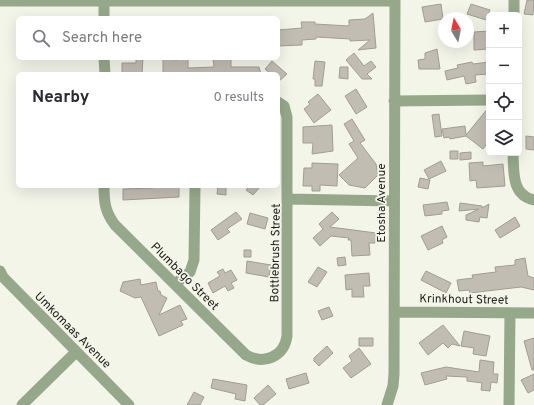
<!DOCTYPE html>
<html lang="en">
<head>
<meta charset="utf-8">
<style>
  body { margin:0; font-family:Overpass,sans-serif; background:#f7f7f7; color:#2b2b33 }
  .controls { position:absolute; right:12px; top:12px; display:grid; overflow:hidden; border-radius:6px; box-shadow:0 4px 16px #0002 }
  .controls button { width:36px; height:36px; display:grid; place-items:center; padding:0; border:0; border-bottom:1px solid #e1e1e2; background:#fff; color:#2b2b33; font:20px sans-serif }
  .compass { position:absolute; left:438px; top:12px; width:36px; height:36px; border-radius:50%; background:#fff; box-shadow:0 4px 16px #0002; rotate:350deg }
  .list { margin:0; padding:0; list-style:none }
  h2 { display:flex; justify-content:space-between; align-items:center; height:52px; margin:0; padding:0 16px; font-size:17px }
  h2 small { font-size:13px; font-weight:400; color:#7c7c81 }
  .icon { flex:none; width:22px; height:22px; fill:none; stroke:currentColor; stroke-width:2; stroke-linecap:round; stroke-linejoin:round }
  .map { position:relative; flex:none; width:534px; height:405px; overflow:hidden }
  .search { position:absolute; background:#fff; box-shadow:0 4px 16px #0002; left:16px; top:16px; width:264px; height:44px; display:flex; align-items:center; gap:10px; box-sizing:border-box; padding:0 14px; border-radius:6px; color:#7c7c81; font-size:15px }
  .panel { position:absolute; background:#fff; box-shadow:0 4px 16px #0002; left:16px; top:72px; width:264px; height:116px; border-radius:6px }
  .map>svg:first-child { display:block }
</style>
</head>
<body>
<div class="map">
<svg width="534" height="405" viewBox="0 0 534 405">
  <rect width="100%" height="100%" fill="#f4f5e9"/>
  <path fill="#c2bdb3" stroke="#a29d93" d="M527,0H534L533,15L524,14Z
    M441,4L443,19L425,22L422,7Z
    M471,4L490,10L486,20L467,14Z
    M373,13L376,48L358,50L370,40L350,41V39L316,37V39L302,40V45L278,46V30L302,28L301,22H315V24L349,26V20L365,19Z
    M489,31V49L474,50V32Z
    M437,49L440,69H419L418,60L425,59V53Z
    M354,53L364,66L371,61L376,67L367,74L372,79H362L346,60Z
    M136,58H143L142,74L122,73V63H136Z
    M178,58H188V68L214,67L213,58H231V67H259L261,74H163V59L178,60Z
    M272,61L287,74L278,82V74H271L265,69Z
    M315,61L325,62L322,86H315V79H313Z
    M472,62L473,64L489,62V74L475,75L476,82L466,84L464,76L447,80L445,71L458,68L457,65Z
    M340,67H348V79L339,78Z
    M356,89L367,107L356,114L345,96Z
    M318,94L331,110L314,123L304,109L310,104L308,102Z
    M489,107V141L483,149L466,136L450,139L449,137L444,138L442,129L465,126L466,135Z
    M439,114L442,136L435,137L432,115Z
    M352,119L365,140L360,143L376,164L378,175L365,188L349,185L339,175L358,158L349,144L354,141L344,124Z
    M332,125L333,151L312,154L313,143H303V127Z
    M526,136L534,137V150L526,149Z
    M450,151H458V159H450Z
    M471,152V159L460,160V153Z
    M441,161L446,171L429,179L424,170Z
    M483,162V166L503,164L505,186L477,188L476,180L470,181L469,163Z
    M312,163L338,164L337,186L320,185V191H312V186H303L304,168H312Z
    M420,178L430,180L428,189L418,187Z
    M153,186H179V197L123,200V189L153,188Z
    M218,186L226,187V195L217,194Z
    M250,186H261L253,195L246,190Z
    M447,202L449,210L442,211V214L425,216L423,205Z
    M460,203L482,206V208L489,204L487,218L480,217L479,222L466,220V215L479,209L459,211Z
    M236,212L242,219L227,229L230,232L218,240L211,230Z
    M332,212L339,219L330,227L376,233L375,243H369L370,255L352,256L351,240H348L349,238L331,236L320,246L313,238L323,229L319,224Z
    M250,213L268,218L265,229L247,224Z
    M515,217L520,226L500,238L495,230Z
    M442,226L447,237L442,240L443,243L428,250L421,236Z
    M244,250H251V257H244Z
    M345,257L346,265L338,266L337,258Z
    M525,258L528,276L534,278V290L521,287L470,293L469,290L459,291L457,280L473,278L472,275L496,272L495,267L515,265V260Z
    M247,261L271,265L269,277L246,273Z
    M318,267L327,272L317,287L308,282Z
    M223,269L225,273L231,270L237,280L231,283L234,288L228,291L225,286L213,293L208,283L220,276L217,272Z
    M426,271L451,283L446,293L421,280Z
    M369,273L370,286H363L364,297H352V289L346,290L345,275Z
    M140,279L141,285L156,282L158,291H160L161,295L167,298L159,315L180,305L187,319L181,321L183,325L159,336L141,297L135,298L120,291L123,282Z
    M329,307L333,316L322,320L318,311Z
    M443,325L460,346L452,344L448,348L443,343L428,355L419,343Z
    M464,331L490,336L486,356L473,354L474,348L461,346Z
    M359,338H373V346H359Z
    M534,338V370H532L524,341Z
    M327,346L333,353L319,366L314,361V358Z
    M359,348L371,364L351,378L343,368L352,361L349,356Z
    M480,360L494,362L493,374H498L497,383L491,382L490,391L481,390L482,383L467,381V377L446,376L447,379L425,385L421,373L446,367L479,372Z
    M306,373L309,383L289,389L286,379Z
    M534,374V390L528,393L521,380Z
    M213,379L247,385L245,401L235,399L236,394L211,388Z
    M268,385L276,394L263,405H260L254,398Z
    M194,392L204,397L200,405H187Z"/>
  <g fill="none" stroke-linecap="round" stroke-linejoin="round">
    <path stroke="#95a98a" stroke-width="11" d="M0,1H395
      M104,1V18
      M514,15V0
      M104,58L105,74
      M394,101L489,100
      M513,153C514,171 511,195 534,200
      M104,186C104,202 105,212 115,225L246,355C264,365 284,357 287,336V117L284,106L278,102
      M288,199L394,201
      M0,271L3,277L129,405
      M175,284L190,272L194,260L195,186
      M394,312L534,313
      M22,405L76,352
      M387,405L393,386L394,374L395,0
      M509,405L510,313"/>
  </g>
  <g text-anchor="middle" stroke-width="3.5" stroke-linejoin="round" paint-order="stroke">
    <g font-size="12" fill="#22221e" stroke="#f4f5e9">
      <text transform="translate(381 203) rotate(-90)" y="4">Etosha Avenue</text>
      <text transform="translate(275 253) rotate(-89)" y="4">Bottlebrush Street</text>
      <text transform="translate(185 276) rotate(45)" y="4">Plumbago Street</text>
      <text transform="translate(464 299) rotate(1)" y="4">Krinkhout Street</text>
      <text transform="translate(73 330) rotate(45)" y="4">Umkomaas Avenue</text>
    </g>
  </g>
</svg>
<div class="controls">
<button>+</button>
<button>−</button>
<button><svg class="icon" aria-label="locate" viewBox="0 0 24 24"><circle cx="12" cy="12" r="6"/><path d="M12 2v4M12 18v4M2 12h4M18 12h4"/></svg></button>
<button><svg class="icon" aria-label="layers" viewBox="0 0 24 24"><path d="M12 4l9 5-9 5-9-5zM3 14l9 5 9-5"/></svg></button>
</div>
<svg class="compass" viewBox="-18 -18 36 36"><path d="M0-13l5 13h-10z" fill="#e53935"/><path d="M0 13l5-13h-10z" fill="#7c7c81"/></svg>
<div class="search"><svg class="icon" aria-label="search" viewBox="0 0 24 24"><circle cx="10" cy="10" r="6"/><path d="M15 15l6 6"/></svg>Search here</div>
<section class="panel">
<h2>Nearby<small>0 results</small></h2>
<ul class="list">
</ul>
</section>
</div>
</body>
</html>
